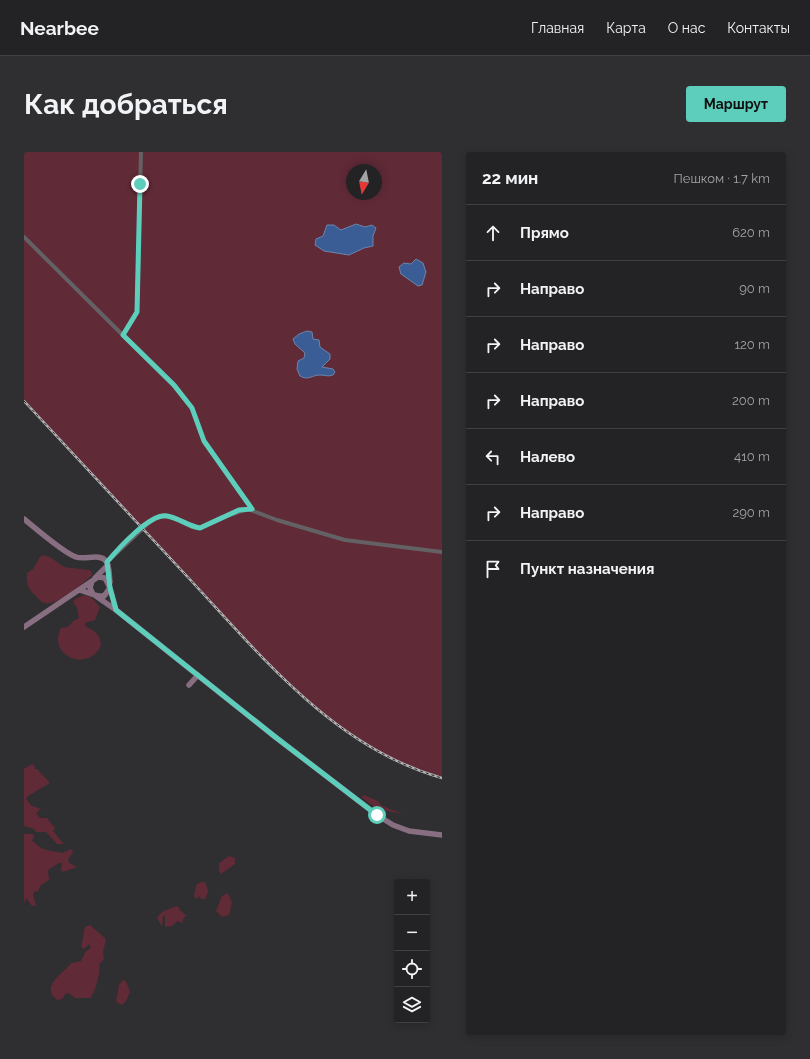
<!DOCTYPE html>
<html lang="ru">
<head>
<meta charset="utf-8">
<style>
  body { margin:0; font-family:Raleway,sans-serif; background:#2f2f31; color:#f1f3f6 }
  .controls { position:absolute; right:12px; bottom:12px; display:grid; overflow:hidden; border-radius:4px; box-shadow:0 2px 10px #0003 }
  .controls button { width:36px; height:36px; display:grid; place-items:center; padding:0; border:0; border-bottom:1px solid #403f41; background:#232224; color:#f1f3f6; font:20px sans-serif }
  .compass { position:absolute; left:322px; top:12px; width:36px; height:36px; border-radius:50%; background:#232224; box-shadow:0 2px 10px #0003; rotate:190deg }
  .stop { position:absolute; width:12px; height:12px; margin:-9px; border:3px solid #5ccebb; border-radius:50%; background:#fff }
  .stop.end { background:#5ccebb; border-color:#fff; box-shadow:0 1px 4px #0008 }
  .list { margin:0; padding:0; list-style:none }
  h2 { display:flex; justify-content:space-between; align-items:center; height:52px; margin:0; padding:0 16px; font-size:17px }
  h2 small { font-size:13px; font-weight:400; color:#a3a4a6 }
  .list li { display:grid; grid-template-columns:26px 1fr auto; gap:12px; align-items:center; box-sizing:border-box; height:56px; padding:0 16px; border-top:1px solid #403f41 }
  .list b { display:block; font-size:15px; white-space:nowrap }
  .list em { font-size:13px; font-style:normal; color:#a3a4a6 }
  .icon { flex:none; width:22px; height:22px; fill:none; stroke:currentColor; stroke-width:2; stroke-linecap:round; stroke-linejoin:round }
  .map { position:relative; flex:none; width:418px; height:883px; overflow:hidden; border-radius:4px }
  header { display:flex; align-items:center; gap:24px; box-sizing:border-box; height:56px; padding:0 20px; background:#232224; border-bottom:1px solid #403f41 }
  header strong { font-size:19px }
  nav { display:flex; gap:22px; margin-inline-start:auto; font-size:14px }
  .intro { display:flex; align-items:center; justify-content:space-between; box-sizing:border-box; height:96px; padding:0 24px }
  h1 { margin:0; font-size:28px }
  .button { padding:10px 18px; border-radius:4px; background:#5ccebb; color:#111; font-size:14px; font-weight:700 }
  main { display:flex; gap:24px; padding:0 24px }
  aside { flex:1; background:#232224; border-radius:4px; box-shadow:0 2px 10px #0003 }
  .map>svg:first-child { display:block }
</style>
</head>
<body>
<header>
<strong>Nearbee</strong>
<nav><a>Главная</a><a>Карта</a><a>О нас</a><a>Контакты</a></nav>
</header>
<div class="intro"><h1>Как добраться</h1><a class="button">Маршрут</a></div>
<main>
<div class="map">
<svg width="418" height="883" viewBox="0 0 418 883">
  <rect width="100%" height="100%" fill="#2f2e30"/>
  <path fill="#602a37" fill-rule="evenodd" d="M0,0H418V626C308,595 234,500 159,420C106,363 53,306 0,249ZM328,18H352V42H328Z
    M19,403L26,405L40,415L65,418L68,420V423C60,431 32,455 20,451C17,450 13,446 11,443C4,437 2,430 3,421L9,417L16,405Z
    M60,443L67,445L76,455L71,468L61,471V474C72,480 76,481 77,494C62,522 23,502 37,476L44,475L49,469L55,466L53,456L49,450L51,447Z
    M8,612L11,614L10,617H13L26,631L4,644L2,647L8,654L17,657L12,661L16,666H23L31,676L29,679L40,692H33L22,680H12L10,677L0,674V617Z
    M340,643L354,649L358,654L379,662L353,657L337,645Z
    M0,682H9L10,685L8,688C17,699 25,698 38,701L47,697L49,700L44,708L45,711L53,715L39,720L37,718L38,711H35L24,718L25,728L17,733L14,739L10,740L9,743L12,753L8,754L2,746L0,752Z
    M205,704L211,706V712L197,722L195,719V711Z
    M177,730H181C185,740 185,738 181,747H177L175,744L172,747L170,744L172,733Z
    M204,741L208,750L205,763L198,765L192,759L198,744Z
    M152,754L155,755L156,758L163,764L160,765L158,771L153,769L148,774L141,775V763L139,765L138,775L133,766C139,757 144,758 152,754Z
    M66,773L82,787L79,800L80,807L75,812C77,820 71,841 66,846H51L46,842L42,841L38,847L33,848C15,835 41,820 47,811L57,809L62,799L67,796L65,792L60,797L57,795L61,775Z
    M99,828L102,829L106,840L102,849L98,853L92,850L95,833Z"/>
  <path fill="#3b5d95" stroke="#6d84ac" d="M332,72L341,75L348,73L352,76L349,84V94L340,96L325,103L300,99L291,93L292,87L299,84L303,73H310L317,78Z
    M392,107L399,111L402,120L398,133L394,134L377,122L375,115L380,111L387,112Z
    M283,179L288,180L289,187L295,188L296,195L306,202V207L298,215L309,217L311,220L309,223C304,225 301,223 296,223C288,223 284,229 276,224L273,217L274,209L280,206L281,201L271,192L269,187L275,182Z"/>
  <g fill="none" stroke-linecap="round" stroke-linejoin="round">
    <path stroke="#636164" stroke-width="4" d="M0,85L149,233L168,256L180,289L228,357
      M99,183L113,160L117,0
      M83,410L130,366L145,364L168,375L175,376L196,366L224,357L253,368L321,388L418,400"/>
    <path stroke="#876e80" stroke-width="5.5" d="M0,367C11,376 41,402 52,405C61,408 76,401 82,409C86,414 85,424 86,430
      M71,426L84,413
      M86,436L92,458
      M56,438C63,440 72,445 80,444L86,436L81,426L74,425L68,429L66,436L69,442L92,458L250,584L353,663L369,673L385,679L418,683
      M0,475L68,429
      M165,533L174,523"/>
    <defs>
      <path id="rail" d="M0,249C53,306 106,363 159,420C234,500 308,595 418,626"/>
    </defs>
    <use href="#rail" stroke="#b2b1b3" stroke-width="2.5"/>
    <use href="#rail" stroke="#262427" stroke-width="1" stroke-dasharray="3" stroke-linecap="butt"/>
  </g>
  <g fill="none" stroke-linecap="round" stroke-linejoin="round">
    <path stroke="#5ccebb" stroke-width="5" d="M116,32L113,160L99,183L150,233L168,256L180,289L228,357L215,358L176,376C164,374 155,366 143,364C126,361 94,397 83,410L86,436L92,458L250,584L353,663"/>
  </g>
</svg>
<div class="controls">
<button>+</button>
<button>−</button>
<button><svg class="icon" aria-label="locate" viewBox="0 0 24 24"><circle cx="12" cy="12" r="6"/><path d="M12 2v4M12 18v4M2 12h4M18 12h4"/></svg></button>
<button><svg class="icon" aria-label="layers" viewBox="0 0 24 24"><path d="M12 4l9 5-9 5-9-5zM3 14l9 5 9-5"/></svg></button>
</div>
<svg class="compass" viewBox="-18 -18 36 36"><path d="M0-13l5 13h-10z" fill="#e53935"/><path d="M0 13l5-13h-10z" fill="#a3a4a6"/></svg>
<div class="stop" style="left:353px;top:663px"></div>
<div class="stop end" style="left:116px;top:32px"></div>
</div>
<aside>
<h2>22 мин<small>Пешком · 1.7 km</small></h2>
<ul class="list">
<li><svg class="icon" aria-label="ahead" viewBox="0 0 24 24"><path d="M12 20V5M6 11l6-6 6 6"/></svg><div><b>Прямо</b></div><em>620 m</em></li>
<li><svg class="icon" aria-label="right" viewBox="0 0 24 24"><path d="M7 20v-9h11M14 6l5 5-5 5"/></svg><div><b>Направо</b></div><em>90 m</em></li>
<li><svg class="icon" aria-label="right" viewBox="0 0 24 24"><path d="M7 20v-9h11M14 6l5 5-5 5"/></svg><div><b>Направо</b></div><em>120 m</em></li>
<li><svg class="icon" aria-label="right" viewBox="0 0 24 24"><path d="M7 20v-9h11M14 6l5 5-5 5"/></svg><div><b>Направо</b></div><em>200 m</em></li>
<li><svg class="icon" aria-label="left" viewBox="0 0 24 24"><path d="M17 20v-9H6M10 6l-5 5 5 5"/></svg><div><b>Налево</b></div><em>410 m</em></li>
<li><svg class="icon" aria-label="right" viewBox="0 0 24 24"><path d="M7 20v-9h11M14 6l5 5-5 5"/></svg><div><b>Направо</b></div><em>290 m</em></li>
<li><svg class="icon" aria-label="arrive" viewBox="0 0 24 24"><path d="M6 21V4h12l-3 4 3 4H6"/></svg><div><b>Пункт назначения</b></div></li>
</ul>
</aside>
</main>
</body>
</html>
